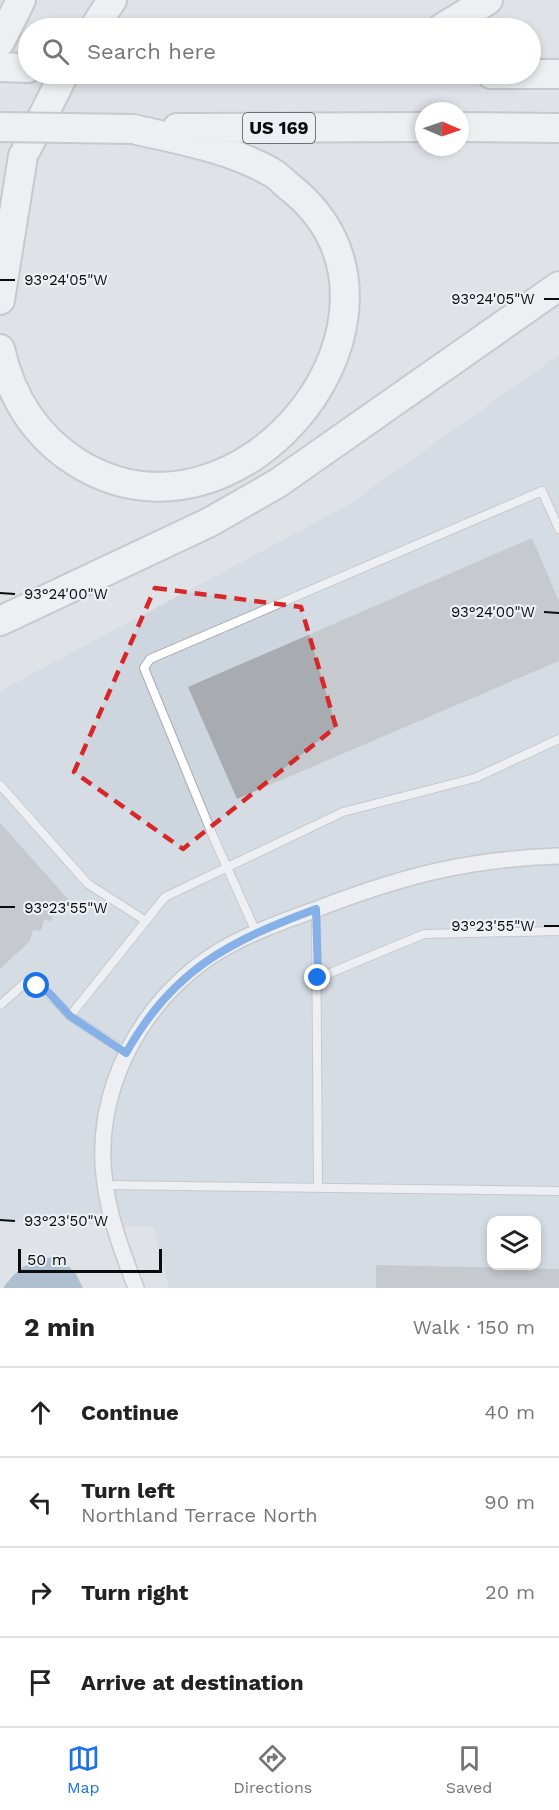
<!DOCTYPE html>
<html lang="en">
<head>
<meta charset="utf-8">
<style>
  body { margin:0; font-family:"Work Sans",sans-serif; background:#f2f2f2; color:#222 }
  .controls { position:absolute; right:18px; bottom:18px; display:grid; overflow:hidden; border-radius:12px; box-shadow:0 3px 9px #0003 }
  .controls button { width:54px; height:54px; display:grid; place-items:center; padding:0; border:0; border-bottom:2px solid #e0e0e0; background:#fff; color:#222; font:30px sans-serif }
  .compass { position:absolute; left:415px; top:102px; width:54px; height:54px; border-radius:50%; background:#fff; box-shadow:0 3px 9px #0003; rotate:92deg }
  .scale { position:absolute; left:18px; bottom:15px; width:144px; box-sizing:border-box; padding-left:6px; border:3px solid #0b0c0d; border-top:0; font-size:16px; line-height:21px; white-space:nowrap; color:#0b0c0d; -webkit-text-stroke:4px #ecf0f4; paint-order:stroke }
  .stop { position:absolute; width:18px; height:18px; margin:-14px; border:4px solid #1a73e8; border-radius:50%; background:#fff }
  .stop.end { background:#1a73e8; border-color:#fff; box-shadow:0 2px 6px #0008 }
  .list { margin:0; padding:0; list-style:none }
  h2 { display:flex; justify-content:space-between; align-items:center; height:78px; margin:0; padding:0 24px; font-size:26px }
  h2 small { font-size:20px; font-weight:400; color:#767676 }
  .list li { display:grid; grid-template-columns:39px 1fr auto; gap:18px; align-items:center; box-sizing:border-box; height:90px; padding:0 24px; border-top:2px solid #e0e0e0 }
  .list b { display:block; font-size:22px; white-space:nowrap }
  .list p { margin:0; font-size:20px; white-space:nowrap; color:#767676 }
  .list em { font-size:20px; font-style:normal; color:#767676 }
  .icon { flex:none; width:33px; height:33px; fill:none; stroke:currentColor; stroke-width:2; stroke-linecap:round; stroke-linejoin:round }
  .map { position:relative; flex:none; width:559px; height:1288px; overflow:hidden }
  .search { position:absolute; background:#fff; box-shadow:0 3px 9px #0003; left:18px; right:18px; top:18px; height:66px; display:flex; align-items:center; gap:15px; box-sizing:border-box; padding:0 21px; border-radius:33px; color:#767676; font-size:22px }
  .sheet { height:438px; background:#fff }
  nav { display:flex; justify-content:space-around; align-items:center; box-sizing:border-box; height:84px; border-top:2px solid #e0e0e0; background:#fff; font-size:16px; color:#767676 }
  nav a { display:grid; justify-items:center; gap:3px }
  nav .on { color:#1a73e8 }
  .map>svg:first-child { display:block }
</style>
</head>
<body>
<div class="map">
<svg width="559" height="1288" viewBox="0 0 559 1288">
  <rect width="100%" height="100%" fill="#dfe2e7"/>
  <path fill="#cdd5df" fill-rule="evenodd" d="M559,355V1288H169L154,1227L0,1220V691L345,507ZM492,1220H536V1266H492Z"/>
  <path fill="#7694b9" d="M59,1256L76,1274L83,1288H3C20,1265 31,1260 59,1256Z"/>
  <path fill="#a8abaf" d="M532,538L559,601V661L237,799L188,687Z
    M0,823L68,899L64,911L55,909L51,921L44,920L41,931L33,930L30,941L0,969Z
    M376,1265L559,1269V1288H376Z"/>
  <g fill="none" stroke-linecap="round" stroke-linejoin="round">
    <defs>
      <path id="lane" d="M0,785L88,884L146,921
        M316,909L318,1187
        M256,932L213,836L144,668L150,659L542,491L559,529
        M318,978L424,934L559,931
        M0,1005L25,983C46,987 56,1001 70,1016
        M126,1052L70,1016L165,897L343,812L475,778L559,739
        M105,1185L559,1191"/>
      <path id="street" d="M136,1288C123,1254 110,1220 105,1184C91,1092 142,997 221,950C252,932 284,921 317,909C402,876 468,859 559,856"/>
      <path id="highway" d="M94,28L112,0
        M442,28L488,0
        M0,42L21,0
        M0,67L28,68
        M491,74H559
        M460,127L559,128
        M177,128L424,127
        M27,148L64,74
        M0,300L23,156
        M0,349C11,397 35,436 76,462C242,567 442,311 292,189C285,184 279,176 271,172C229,148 180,140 133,129
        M0,621L210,522L278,483L559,286"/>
    </defs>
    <use href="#lane" stroke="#a8abaf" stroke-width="10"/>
    <use href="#street" stroke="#a8abaf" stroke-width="18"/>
    <use href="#highway" stroke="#a8abaf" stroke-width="32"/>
    <use href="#lane" stroke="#fff" stroke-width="8"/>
    <use href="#street" stroke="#fff" stroke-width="15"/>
    <use href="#highway" stroke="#fff" stroke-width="28"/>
    <defs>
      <path id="highway-bridge" d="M0,127L133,129"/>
    </defs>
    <use href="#highway-bridge" stroke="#a8abaf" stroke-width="32" stroke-linecap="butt"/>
    <use href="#highway-bridge" stroke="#fff" stroke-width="28"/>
  </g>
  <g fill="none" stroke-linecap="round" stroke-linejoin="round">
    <path stroke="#1a73e8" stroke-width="8" d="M37,986L49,993L70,1016L126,1053C173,969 230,941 316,909L318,978"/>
  </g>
  <path d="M0 0H559V1288H0ZM155,588L301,607L336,727L183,849L74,772Z" fill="#dfe2e7" fill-opacity=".55" fill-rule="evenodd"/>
  <path fill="none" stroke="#d62828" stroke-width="4.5" stroke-dasharray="12 8" stroke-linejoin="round" d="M155,588L301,607L336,727L183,849L74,772Z"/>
  <path fill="none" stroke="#0b0c0d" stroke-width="2" d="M0,280H15M544,299H559M0,593L15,594M544,612L559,613M0,907H15M544,926H559M0,1220L15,1221"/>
  <g text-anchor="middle" stroke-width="4.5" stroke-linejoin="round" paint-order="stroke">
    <rect fill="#ecf0f4" stroke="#4e5052" stroke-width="1.5" x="243" y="113" width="72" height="30" rx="4.5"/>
    <g font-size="18" font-weight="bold" fill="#0b0c0d">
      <text x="279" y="134">US 169</text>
    </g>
  </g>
  <g font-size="15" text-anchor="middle" fill="#0b0c0d" stroke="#ecf0f4" stroke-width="4.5" stroke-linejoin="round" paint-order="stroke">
    <text x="66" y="285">93°24'05"W</text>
    <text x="493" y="304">93°24'05"W</text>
    <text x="66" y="599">93°24'00"W</text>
    <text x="493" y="617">93°24'00"W</text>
    <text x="66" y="913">93°23'55"W</text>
    <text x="493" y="931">93°23'55"W</text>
    <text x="66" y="1226">93°23'50"W</text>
  </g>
</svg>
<div class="controls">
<button><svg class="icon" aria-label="layers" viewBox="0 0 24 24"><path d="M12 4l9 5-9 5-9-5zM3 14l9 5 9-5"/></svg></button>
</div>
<svg class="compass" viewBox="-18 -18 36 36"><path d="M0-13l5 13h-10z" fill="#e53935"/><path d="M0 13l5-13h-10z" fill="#767676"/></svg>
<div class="scale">50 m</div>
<div class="stop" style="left:37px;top:986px"></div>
<div class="stop end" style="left:318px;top:978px"></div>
<div class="search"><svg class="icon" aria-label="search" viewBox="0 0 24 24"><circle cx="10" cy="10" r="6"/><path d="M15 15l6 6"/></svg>Search here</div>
</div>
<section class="sheet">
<h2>2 min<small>Walk · 150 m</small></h2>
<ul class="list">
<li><svg class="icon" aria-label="ahead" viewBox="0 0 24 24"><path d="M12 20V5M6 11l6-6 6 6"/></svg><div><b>Continue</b></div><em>40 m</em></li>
<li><svg class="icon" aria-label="left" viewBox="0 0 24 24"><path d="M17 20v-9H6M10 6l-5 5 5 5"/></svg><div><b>Turn left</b><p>Northland Terrace North</p></div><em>90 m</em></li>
<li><svg class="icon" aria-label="right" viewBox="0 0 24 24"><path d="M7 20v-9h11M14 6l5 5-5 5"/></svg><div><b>Turn right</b></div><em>20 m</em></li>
<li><svg class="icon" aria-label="arrive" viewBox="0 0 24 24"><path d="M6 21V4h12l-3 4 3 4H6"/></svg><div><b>Arrive at destination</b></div></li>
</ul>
</section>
<nav>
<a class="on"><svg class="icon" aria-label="map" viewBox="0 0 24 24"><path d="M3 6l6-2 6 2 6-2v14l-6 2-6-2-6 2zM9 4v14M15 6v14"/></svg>Map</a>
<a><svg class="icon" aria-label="directions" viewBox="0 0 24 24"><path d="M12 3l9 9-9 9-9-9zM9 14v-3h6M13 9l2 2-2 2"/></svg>Directions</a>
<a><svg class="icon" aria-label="saved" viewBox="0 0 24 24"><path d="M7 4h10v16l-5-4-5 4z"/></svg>Saved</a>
</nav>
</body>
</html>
